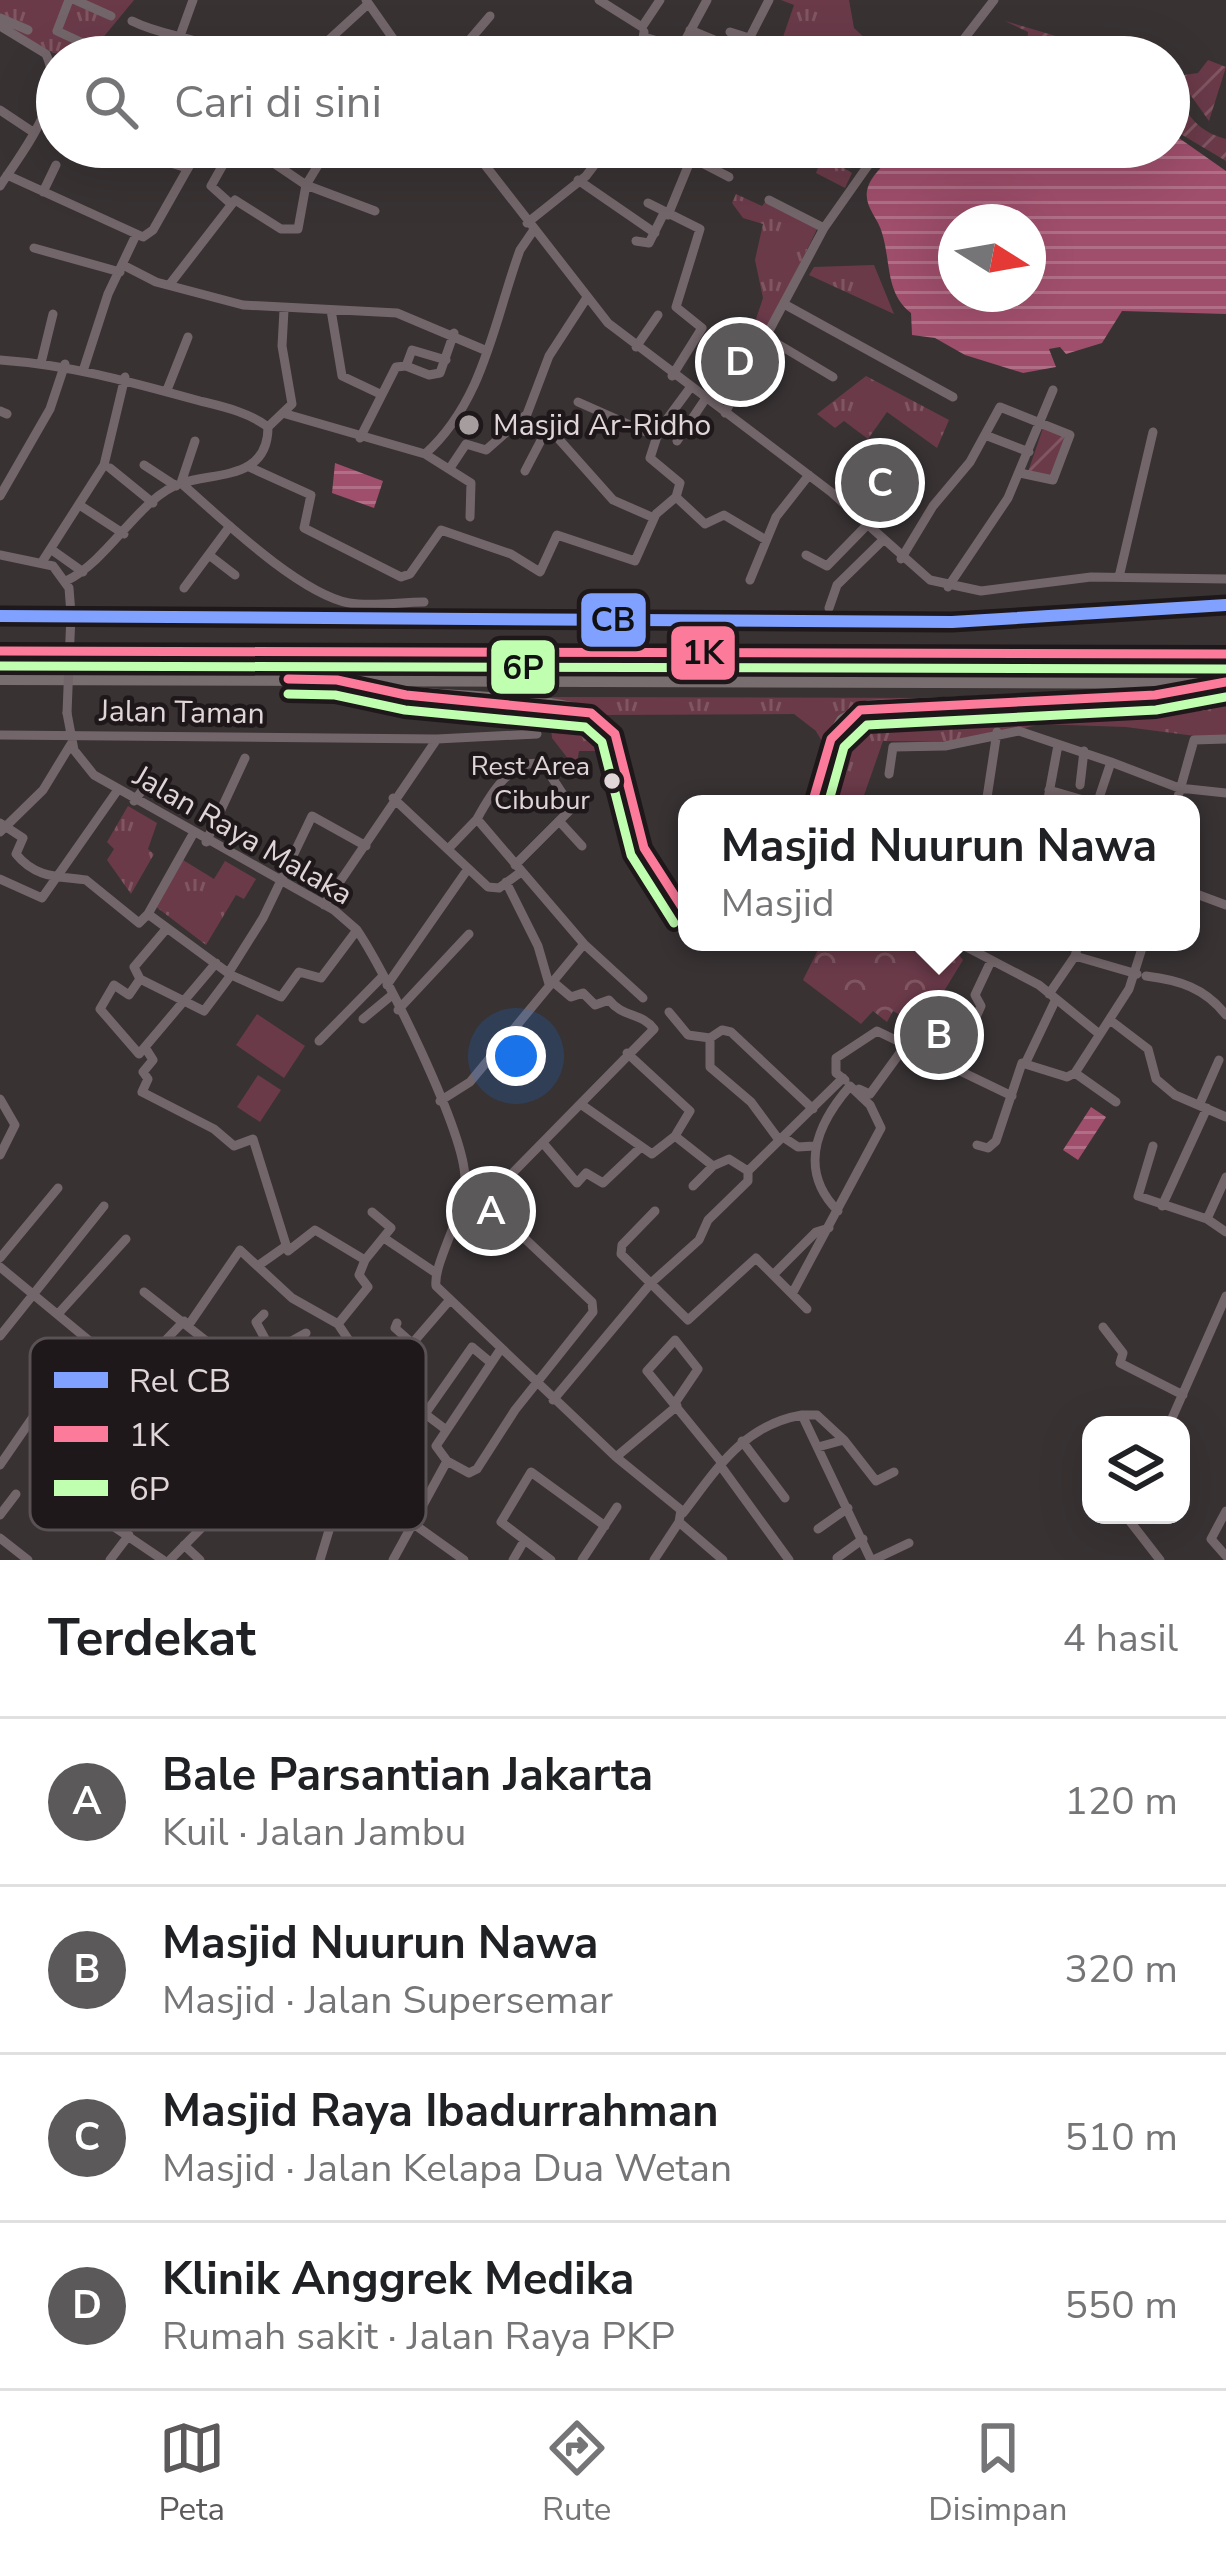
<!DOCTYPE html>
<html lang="id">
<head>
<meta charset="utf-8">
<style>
  body { margin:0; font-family:"Nunito Sans",sans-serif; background:#f6f6f6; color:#202124 }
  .controls { position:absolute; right:36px; bottom:36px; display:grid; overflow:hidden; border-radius:24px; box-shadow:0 12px 48px #0002 }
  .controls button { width:108px; height:108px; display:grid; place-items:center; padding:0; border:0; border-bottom:3px solid #e0e0e0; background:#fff; color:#202124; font:60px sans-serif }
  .compass { position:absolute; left:938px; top:204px; width:108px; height:108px; border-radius:50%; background:#fff; box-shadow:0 12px 48px #0002; rotate:101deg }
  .you { position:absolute; left:516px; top:1056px; width:42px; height:42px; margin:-30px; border:9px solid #fff; border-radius:50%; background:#1a73e8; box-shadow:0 0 0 18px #1a73e833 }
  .badge { display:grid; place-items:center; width:78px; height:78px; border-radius:50%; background:#5c595b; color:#fff; font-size:39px; font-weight:700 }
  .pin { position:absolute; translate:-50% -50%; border:6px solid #fff; box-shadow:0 3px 12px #0006 }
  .popup { position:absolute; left:678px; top:795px; width:522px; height:156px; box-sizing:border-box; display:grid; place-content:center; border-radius:24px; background:#fff; filter:drop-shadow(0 3px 9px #0005); font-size:39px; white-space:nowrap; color:#757577 }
  .popup b { font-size:45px; color:#202124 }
  .popup::after { content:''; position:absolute; left:50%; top:100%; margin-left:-24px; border:24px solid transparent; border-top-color:#fff }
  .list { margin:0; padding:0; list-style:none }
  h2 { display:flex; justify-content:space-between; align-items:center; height:156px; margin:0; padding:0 48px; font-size:51px }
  h2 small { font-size:39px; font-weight:400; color:#757577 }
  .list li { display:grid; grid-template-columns:78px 1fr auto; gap:36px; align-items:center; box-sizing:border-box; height:168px; padding:0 48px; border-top:3px solid #e0e0e0 }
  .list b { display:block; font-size:45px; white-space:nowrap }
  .list p { margin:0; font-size:39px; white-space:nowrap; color:#757577 }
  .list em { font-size:39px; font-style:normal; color:#757577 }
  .icon { flex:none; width:66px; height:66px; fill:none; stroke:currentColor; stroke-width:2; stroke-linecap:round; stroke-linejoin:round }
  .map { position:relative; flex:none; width:1226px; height:1560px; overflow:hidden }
  .search { position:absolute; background:#fff; box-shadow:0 12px 48px #0002; left:36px; right:36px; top:36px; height:132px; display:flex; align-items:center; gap:30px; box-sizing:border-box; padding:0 42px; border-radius:66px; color:#757577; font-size:45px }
  .sheet { height:828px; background:#fff }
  nav { display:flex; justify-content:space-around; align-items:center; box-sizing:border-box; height:168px; border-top:3px solid #e0e0e0; background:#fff; font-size:33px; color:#757577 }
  nav a { display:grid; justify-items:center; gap:6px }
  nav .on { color:#5c595b }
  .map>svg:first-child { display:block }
</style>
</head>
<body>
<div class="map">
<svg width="1226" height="1560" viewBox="0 0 1226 1560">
  <defs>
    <pattern id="grass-tufts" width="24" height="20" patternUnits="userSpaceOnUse" patternTransform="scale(3)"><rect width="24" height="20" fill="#6a3a49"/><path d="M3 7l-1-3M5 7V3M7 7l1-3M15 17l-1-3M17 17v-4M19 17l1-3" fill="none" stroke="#7f5662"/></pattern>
    <pattern id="park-crowns" width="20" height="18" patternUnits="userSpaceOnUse" patternTransform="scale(3)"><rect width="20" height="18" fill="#6a3a49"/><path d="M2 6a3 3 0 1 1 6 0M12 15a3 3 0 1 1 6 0" fill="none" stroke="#7f5662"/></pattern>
    <pattern id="garden-furrows" width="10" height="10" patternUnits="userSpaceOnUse" patternTransform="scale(3)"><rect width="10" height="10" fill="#6a3a49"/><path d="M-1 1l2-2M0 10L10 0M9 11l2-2" fill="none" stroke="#7f5662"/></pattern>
    <pattern id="water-rules" width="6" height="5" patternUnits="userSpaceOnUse" patternTransform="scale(3)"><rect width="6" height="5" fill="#9f4e6b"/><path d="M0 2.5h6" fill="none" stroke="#b06f86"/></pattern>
  </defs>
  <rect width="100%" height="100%" fill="#383233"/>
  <path fill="url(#grass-tufts)" d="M0,0H134L87,57L53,53L0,23Z
    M781,0H849L854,28L885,57H797L798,48L783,37L794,5Z
    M812,147H871L863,157L847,151L839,165L852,173L845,188L816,173L823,154Z
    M736,194L762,206L765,202L817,229L763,342L750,337L763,298L755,260L763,224L743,218L732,203Z
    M874,265L894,314L809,275L814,267Z
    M866,376L949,420L937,448L887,412L868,439L844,421L835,428L817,414Z
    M1226,682V740L1126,727L1040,724L973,742L883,741L861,804H823L841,739L864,717L948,712V702L1061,699Z
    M550,697L948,698L863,705L824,745L816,731L794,714L604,715Z
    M549,710L600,726L614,751H579L576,769L552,738Z
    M128,806L157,823L148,849L154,854L131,894L107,860L114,849L107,842Z
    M183,860L214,879L225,861L256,879L244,899L236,895L206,945L155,906Z"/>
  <path fill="url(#park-crowns)" d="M822,942H949L963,960L922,1027L893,1011L887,1022L873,1011L861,1024L803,980Z"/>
  <path fill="url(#garden-furrows)" d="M1005,21L1127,57L1090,50L1086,57H1026L1028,32Z
    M1208,60L1226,67L1209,121L1177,76L1198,73Z
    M1169,79C1183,108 1194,131 1226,139V161L1169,127Z
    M1043,428L1065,436L1050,479L1028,472Z"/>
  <path fill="#6a3a49" d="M257,1014L305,1046L284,1078L236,1045Z
    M258,1075L281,1090L260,1122L237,1107Z"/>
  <path fill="url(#water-rules)" fill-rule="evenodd" d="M1169,131L1226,171V314L1122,311L1102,343L1066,354L1060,347L1049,349L1056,367L1023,373L965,355L935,338L912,335L911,313C885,293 891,261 882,233C878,217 862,205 868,187C874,170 886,169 890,147H909L931,161L946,147H1169ZM1028,222V294H956V222Z
    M335,463L383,481L374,508L332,493Z
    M1091,1107L1106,1117L1078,1160L1063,1150Z"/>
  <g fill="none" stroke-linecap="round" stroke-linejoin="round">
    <path stroke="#73666a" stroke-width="9" d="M69,0L57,31L85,44
      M75,0L111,16
      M366,0L406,57
      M599,0L642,27
      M769,0L749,39L773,57
      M0,18L28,30
      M132,21C166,38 198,35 229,57
      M0,26L46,54C67,98 24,149 0,186
      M642,27L660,0
      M690,30L731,47
      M730,32L749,38
      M180,36L193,0
      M644,37L681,48L707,0
      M310,57L368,4
      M455,57L490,16
      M640,57L644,32
      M950,57L994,0
      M0,110L33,132
      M118,147L187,168
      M250,147L306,185L375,211
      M471,147L608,323L831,492L930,580L981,591L1091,577L1226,579
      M671,147L729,177
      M844,147L869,163
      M7,175L143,237L153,230L200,147
      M578,180L655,233
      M43,192L56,165
      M769,200L824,228
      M648,203L700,229L676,307L702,328L672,376
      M231,204L211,186L233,147
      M668,215L691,159
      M527,223L586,176L608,147
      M636,241L649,243L664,213
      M34,248L120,272
      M123,265L156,282L243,305L397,313L487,351
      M170,284L235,200L281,229H298L306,185L329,147
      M784,304L953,397
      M331,310L342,376L378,393
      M766,337L833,377
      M636,347L658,315
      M0,360C71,365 131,382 200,401C224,407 248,412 268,427
      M41,363L53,314
      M406,366L429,375L440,373L454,333
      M84,368L108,294L136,235
      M167,390L188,337
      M578,402L657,437
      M0,411L7,414
      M725,413L824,228L881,147
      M286,414L425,454L471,483L470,517
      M268,427L292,404L282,346L284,310
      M985,435L1029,452
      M360,438L396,367L406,366L412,350L446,360
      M195,441L181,483C220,517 298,593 349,603C372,607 400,602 424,602
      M677,441L706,398
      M425,454C484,401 494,321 520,250L533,231
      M144,465L176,486
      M249,467L311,495L304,528L401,577L410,574L441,530L511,554L540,572L557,535L635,561L656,514L676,497
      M110,468L153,503
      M450,468L466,444L486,450L527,414L549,356L586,299
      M525,471L548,427L613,500L654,518
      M0,496L50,409L65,364
      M676,497L680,483L650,458L659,430L690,388
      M676,497L705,524L724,515L766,540
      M81,506L124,534
      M52,550L83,572
      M0,555L53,566L69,588L71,614
      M209,555L235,575
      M806,555L827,566L868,524
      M901,559L933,506L970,462L1000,407L1070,435L1053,480L1020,473
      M42,562L104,465L125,377
      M1119,577L1153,432
      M750,580L776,517L809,475
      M66,581C110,560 140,496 182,483C216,472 268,480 268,427
      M948,587L1008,498L1053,390
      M184,588L230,526
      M829,608L837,585L883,540
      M67,713L74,750L94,775L334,910L357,930C385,971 465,1132 465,1179C465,1214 433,1263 436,1286L616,1457L681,1510L679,1522
      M0,735L437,739L537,734
      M1111,762L1179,788L1226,793
      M889,774L893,747L945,746L1019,731L1111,762L1097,804
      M1080,785L1084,751
      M1049,790L1097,804
      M393,798L488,887L499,888L521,872
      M134,801L151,779
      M986,804L997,732
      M1047,804L1058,745
      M1176,804L1194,740L1226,739
      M477,819C490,795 511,758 543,764L572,808L515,865
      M560,822L582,846
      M0,823L23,838L16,854C36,879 60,876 86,880L139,923L148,914
      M0,832L43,790L71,744
      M206,842L245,758
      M450,847L477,819L584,944L643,998
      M0,879L42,898L117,791
      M506,882L538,946L549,984
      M1191,892L1226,905
      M324,905L437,739
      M148,914L231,975L281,997L299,972L321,978L357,930
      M148,914L193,834
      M167,928L134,967L140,979L204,1011L231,975
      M957,942L1039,985L1098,1033
      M1079,942L1075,956L1137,974
      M229,972L263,918L312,816L366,846
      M1146,976C1179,980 1205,988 1226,1015
      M140,979L129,995L114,985L100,1009L139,1054L216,963
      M387,985L465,873
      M1049,994L1075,956
      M398,1010L469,934
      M669,1012L688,1035L710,1038L722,1030L731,1032L813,1109
      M363,1019L392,995
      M1110,1020L1148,1049L1156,1079L1175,1095L1226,1117
      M710,1038V1067L751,1102L779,1140
      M319,1041L383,976
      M146,1049L153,1060L143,1072L148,1079L142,1092L214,1129L234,1146L253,1139L288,1251L315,1230L365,1260L359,1275L368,1287L338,1324L356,1351L389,1368
      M1026,1062L1055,1001
      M954,1067L981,1006L975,995L991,961
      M1075,1073L1116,1102
      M845,1080L836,1073V1058L877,1031L1012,1096
      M859,1089L870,1094L905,1046
      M0,1099L15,1125L0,1155
      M440,1101L470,1082L584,944
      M1201,1101L1219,1060
      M582,1105L652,1154L675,1136L690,1111L627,1053
      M675,1136L713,1166L729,1159L748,1171
      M783,1137L798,1147L814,1146
      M543,1143L577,1183L586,1173L603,1183L641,1147
      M977,1145L988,1148L996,1141L1022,1063L1067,1077L1075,1073L1129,989L1144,942
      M1153,1146L1138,1196L1207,1219L1226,1232
      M693,1186L713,1166
      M465,1187L485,1201L654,1029C641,1012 623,1018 609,1000L595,1005L583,993L571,997L552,981
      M1162,1206L1207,1108
      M655,1211L622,1245L621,1254L688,1320L756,1258L807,1309
      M1207,1219L1226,1177
      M384,1238L436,1273
      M0,1258L58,1188
      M365,1260L391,1228L372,1212
      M259,1265L286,1246
      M0,1267L127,1372L136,1371L184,1321
      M774,1274L816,1232L829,1228
      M144,1292L219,1351
      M792,1294L881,1128L870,1105L850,1086C816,1125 798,1171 838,1211
      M58,1314L126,1239
      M264,1314L256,1322L284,1374L283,1407
      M397,1323L395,1328L412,1343
      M188,1326L240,1250L292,1298L338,1324
      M1103,1327L1123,1353L1120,1363L1183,1395
      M0,1336L104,1206
      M272,1352L306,1333
      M72,1360L181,1460
      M45,1398L169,1515
      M553,1400L651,1283L699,1240L708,1220L748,1181V1171L843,1078
      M675,1403L698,1369L675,1340L647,1371L722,1463
      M416,1407L445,1429
      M189,1412L216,1391L242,1403L262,1398L329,1427V1445L423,1500
      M425,1414L472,1347L490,1362
      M802,1415H817L844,1440
      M1169,1425L1226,1296
      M742,1441L785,1498
      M818,1447L844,1440L876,1481L894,1472
      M41,1452L68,1418
      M616,1457L677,1406
      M447,1461L436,1446L500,1350
      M0,1465L86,1340
      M720,1465L789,1560
      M84,1466L99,1448
      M140,1487L172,1452
      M70,1497L163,1560
      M1226,1511L1211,1539L1226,1556
      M683,1513C717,1469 743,1425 802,1415L871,1560
      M0,1515L16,1494
      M1125,1515L1160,1560
      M411,1522L464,1560
      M679,1522L723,1560
      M818,1529L848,1508
      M0,1538L28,1560
      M184,1545L200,1560
      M837,1558L863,1539
      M110,1560L129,1535
      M170,1560L223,1506L225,1487L205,1462
      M320,1560L357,1438L385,1375L448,1302
      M393,1560L447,1461L469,1473L477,1469L515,1410L593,1312L592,1302L485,1201
      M513,1560L524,1541
      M551,1560L501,1522L531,1472L605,1526
      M582,1560L617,1507
      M654,1560L679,1522
      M873,1560L909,1543"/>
    <path stroke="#786d6f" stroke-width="14" d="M0,651L1226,654
      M0,678L1226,682
      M353,685C415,704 569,689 608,726
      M826,751L843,721L869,707L1119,697L1197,688"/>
    <path stroke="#73666a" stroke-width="9" d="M67,713L71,614"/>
    <defs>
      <path id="bus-1" d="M0,651L1226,654
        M288,679L337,680L406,695L591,713L615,734L644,848L687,915
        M812,804L831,739L860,710L1155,695L1226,682"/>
      <path id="bus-2" d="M0,666L1226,669
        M288,694L335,695L405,710L585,727L602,742L631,855L674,923
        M828,804L844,747L867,725L1156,710L1226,697"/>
    </defs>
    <use href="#bus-1" stroke="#1f181a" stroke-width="18"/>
    <use href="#bus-2" stroke="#1f181a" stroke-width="18"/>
    <use href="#bus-1" stroke="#fc7a9a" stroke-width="9"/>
    <use href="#bus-2" stroke="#c0ffb0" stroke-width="9"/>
    <defs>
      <path id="rail-1" d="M0,616L952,622L1226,605"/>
    </defs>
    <use href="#rail-1" stroke="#1f181a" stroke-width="21"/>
    <use href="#rail-1" stroke="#80a1ff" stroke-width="12"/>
  </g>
  <circle fill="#a59d9e" stroke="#1f181a" stroke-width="4.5" cx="469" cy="425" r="12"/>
  <circle fill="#e0d6d8" stroke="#1f181a" stroke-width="4.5" cx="612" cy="781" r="10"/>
  <g text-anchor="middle" stroke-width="9" stroke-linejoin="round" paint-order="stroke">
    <g font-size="27" fill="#e0d6d8" stroke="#1f181a" text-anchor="end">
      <text x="590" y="775">Rest Area<tspan x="590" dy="34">Cibubur</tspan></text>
    </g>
    <g font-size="30" fill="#e0d6d8" stroke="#1f181a" text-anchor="start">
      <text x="493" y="435">Masjid Ar-Ridho</text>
    </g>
    <g font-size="30" fill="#e0d6d8" stroke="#1f181a">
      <text transform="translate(182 712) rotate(1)" y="10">Jalan Taman</text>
      <text transform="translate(243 835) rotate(30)" y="10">Jalan Raya Malaka</text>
    </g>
  </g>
  <rect x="30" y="1338" width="396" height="192" rx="18" fill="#1f181a" stroke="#595153" stroke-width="3"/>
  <rect x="54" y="1372" width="54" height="16" fill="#80a1ff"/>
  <rect x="54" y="1426" width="54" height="16" fill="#fc7a9a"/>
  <rect x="54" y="1480" width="54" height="16" fill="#c0ffb0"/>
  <g font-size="33" fill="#e0d6d8">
    <text x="129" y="1392">Rel CB</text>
    <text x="129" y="1446">1K</text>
    <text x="129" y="1500">6P</text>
  </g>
  <g stroke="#1f181a" stroke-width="4.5">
    <rect x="579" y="591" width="69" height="58" rx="12" fill="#80a1ff"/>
    <rect x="669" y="624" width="68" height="58" rx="12" fill="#fc7a9a"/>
    <rect x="489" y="638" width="68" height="58" rx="12" fill="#c0ffb0"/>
  </g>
  <g font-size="33" text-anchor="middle" font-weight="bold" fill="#111">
    <text x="613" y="631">CB</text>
    <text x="703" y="664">1K</text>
    <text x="523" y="679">6P</text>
  </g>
</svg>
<div class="controls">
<button><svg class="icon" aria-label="layers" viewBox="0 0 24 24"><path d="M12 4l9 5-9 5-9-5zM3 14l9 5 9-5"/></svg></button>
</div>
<svg class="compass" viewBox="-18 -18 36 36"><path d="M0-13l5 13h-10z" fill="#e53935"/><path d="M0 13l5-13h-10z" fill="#757577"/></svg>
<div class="you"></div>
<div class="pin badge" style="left:491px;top:1211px">A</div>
<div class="pin badge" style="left:939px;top:1035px">B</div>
<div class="popup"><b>Masjid Nuurun Nawa</b>Masjid</div>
<div class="pin badge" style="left:880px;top:483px">C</div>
<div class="pin badge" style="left:740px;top:362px">D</div>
<div class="search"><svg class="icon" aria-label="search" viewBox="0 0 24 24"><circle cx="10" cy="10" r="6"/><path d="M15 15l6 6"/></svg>Cari di sini</div>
</div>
<section class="sheet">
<h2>Terdekat<small>4 hasil</small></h2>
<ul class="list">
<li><span class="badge">A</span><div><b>Bale Parsantian Jakarta</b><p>Kuil · Jalan Jambu</p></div><em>120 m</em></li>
<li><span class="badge">B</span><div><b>Masjid Nuurun Nawa</b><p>Masjid · Jalan Supersemar</p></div><em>320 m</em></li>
<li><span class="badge">C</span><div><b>Masjid Raya Ibadurrahman</b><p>Masjid · Jalan Kelapa Dua Wetan</p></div><em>510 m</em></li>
<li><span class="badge">D</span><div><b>Klinik Anggrek Medika</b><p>Rumah sakit · Jalan Raya PKP</p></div><em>550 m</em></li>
</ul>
</section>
<nav>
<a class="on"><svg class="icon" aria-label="map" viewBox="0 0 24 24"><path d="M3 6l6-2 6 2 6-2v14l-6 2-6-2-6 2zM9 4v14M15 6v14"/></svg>Peta</a>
<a><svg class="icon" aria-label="directions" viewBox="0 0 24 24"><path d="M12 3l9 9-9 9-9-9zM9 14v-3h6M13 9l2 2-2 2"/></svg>Rute</a>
<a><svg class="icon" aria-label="saved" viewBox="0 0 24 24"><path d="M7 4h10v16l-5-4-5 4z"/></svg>Disimpan</a>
</nav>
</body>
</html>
